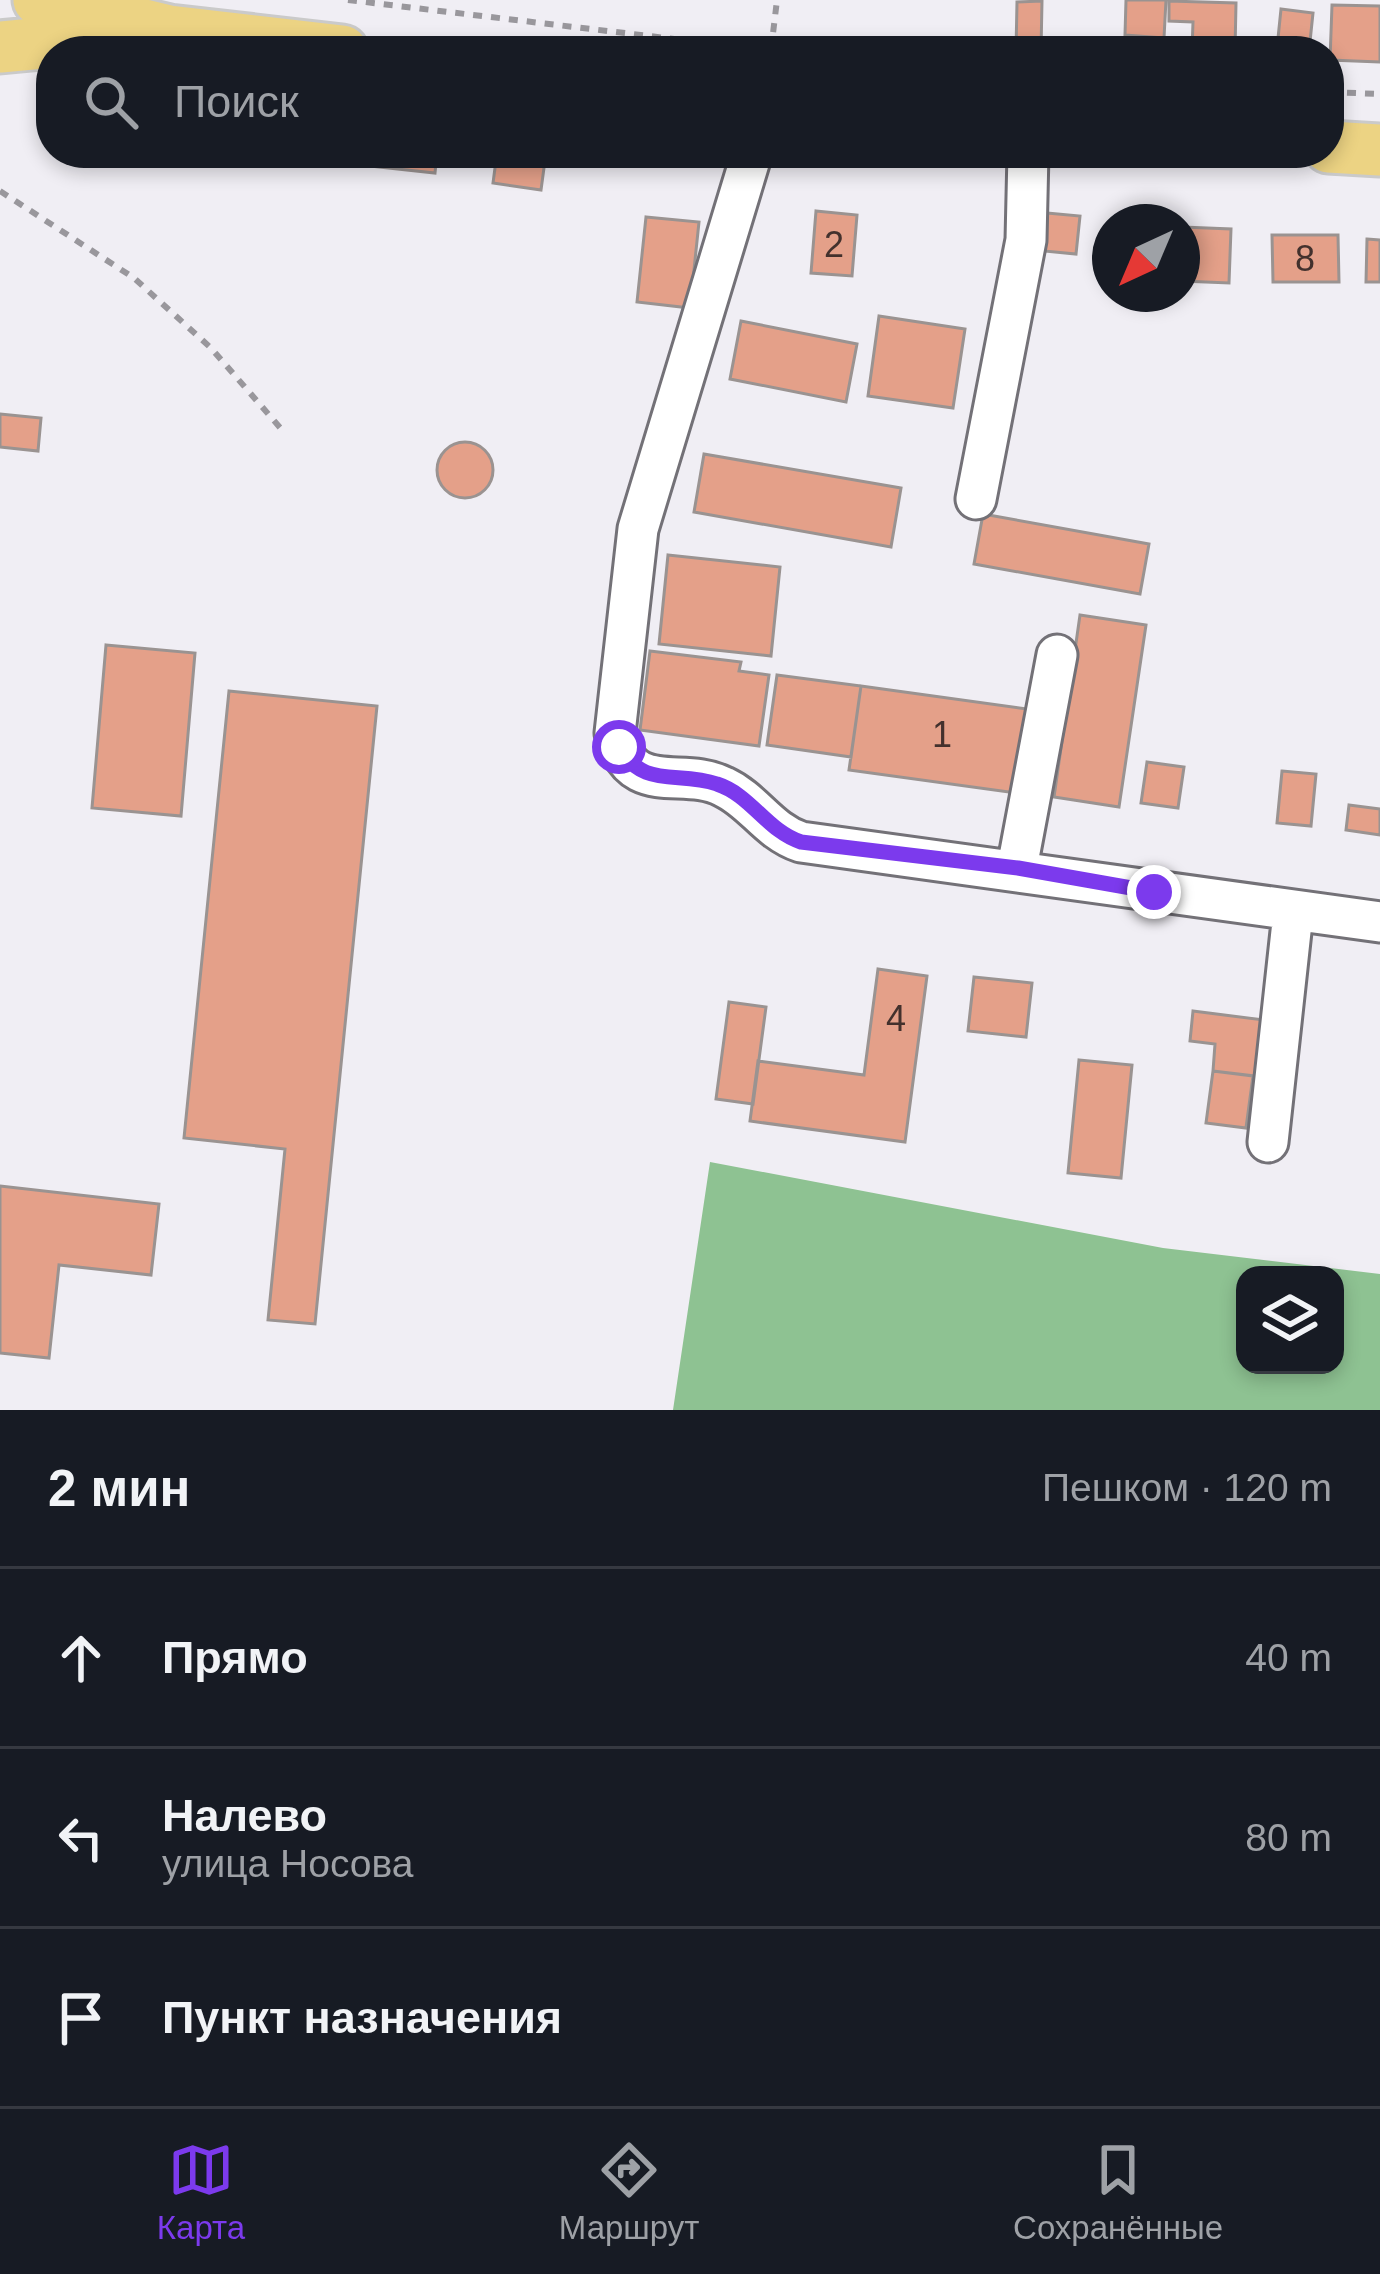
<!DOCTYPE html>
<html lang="ru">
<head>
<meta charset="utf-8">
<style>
  body { margin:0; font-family:Helvetica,sans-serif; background:#242831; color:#f1f3f6 }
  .controls { position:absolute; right:36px; bottom:36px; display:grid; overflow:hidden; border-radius:24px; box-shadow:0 6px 18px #0003 }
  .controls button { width:108px; height:108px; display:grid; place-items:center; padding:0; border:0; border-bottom:3px solid #363941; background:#171b24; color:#f1f3f6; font:60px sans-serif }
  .compass { position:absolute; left:1092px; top:204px; width:108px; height:108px; border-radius:50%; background:#171b24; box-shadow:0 6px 18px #0003; rotate:224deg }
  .stop { position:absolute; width:36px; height:36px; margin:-27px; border:9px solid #7c3aed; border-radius:50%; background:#fff }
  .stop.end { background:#7c3aed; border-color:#fff; box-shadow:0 3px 12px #0008 }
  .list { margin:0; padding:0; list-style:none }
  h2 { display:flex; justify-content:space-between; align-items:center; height:156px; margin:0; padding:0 48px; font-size:51px }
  h2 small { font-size:39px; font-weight:400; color:#9ea1a6 }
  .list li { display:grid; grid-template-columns:78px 1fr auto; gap:36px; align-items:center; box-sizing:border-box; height:180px; padding:0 48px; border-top:3px solid #363941 }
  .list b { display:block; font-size:45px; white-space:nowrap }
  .list p { margin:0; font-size:39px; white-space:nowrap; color:#9ea1a6 }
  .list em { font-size:39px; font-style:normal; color:#9ea1a6 }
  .icon { flex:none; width:66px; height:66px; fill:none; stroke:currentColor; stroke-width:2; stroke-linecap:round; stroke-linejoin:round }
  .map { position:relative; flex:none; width:1380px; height:1410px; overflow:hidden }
  .search { position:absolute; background:#171b24; box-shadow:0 6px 18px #0003; left:36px; right:36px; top:36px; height:132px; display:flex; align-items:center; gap:30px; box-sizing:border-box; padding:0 42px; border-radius:48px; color:#9ea1a6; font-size:45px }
  .sheet { height:696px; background:#171b24 }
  nav { display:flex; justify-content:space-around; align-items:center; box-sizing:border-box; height:168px; border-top:3px solid #363941; background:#171b24; font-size:33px; color:#9ea1a6 }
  nav a { display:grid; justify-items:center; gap:6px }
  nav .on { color:#7c3aed }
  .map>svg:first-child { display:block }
</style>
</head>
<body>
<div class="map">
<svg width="1380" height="1410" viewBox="0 0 1380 1410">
  <rect width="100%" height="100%" fill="#f0eef4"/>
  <path fill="#8ec292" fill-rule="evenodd" d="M710,1162L1163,1248L1380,1274V1410H673ZM1245,1275H1335V1365H1245Z"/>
  <path fill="#e4a089" stroke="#9a9391" stroke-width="3" d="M1126,0H1166L1164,38L1125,35Z
    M1042,1L1041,51H1016L1017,2Z
    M1169,1L1236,3L1235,51H1192L1193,22L1169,21Z
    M1332,5L1380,6V62L1330,60Z
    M1281,9L1313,13L1309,51L1277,48Z
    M361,153H437L435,173L360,165Z
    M497,153H546L541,190L493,183Z
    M816,211L857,215L852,276L811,273Z
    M1047,213L1080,216L1076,254L1044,251Z
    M646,217L699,222L690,308L637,302Z
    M1182,227L1231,229L1229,283L1182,281Z
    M1272,235H1338L1339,282H1273Z
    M1367,239L1380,240V282H1366Z
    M879,316L965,329L953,408L868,396Z
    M741,321L857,344L846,402L730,379Z
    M0,414L41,418L38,451L0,447Z
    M437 470a28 28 0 1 1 56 0a28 28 0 1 1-56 0Z
    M704,454L901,488L891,547L694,512Z
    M983,514L1149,544L1140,594L974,564Z
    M668,555L780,567L771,656L659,644Z
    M1080,615L1146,625L1119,807L1054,797Z
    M106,645L195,653L181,816L92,808Z
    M650,651L741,662L739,671L769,675L759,746L640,730Z
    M777,675L861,686L851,757L767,745Z
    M861,686L1034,710L1023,794L849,770Z
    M229,691L377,706L315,1324L268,1320L285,1149L184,1138Z
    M1147,762L1184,767L1178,808L1141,803Z
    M1282,771L1316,774L1311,826L1277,823Z
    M1349,805L1380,809V835L1346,830Z
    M878,969L927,976L905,1142L750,1121L758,1061L864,1075Z
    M974,977L1032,983L1026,1037L968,1031Z
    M729,1002L766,1007L753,1104L716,1099Z
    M1193,1011L1279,1022L1272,1078L1213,1071L1215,1044L1190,1041Z
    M1079,1060L1132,1065L1121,1178L1068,1173Z
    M1213,1071L1253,1076L1246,1128L1206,1123Z
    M0,1186L159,1204L151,1275L59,1265L49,1358L0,1353Z"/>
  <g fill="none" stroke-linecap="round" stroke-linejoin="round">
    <defs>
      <path id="minor" d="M752,153L638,529L615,733C631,800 682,765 724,787C754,801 768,831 801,842L1380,922
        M976,499L1026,240L1028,153
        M1017,868L1057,655
        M1268,1142L1293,913"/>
      <path id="major" d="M39,0L169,31L342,51
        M0,47L127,35
        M1329,147L1380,150"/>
    </defs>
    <use href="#minor" stroke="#737177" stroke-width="45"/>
    <use href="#major" stroke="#cacaca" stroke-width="57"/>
    <path stroke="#99979c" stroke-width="6" stroke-dasharray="9 9" stroke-linecap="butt" d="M348,0L775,51
      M771,50L777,0
      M1329,92L1380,94
      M0,191L134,278L211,348L283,431"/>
    <use href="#minor" stroke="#fff" stroke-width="39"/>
    <use href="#major" stroke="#ecd383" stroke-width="51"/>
  </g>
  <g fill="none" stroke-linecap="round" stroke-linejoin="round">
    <path stroke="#7c3aed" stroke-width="15" d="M619,747C644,790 678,770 717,784C751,795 767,831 801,842L1018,868L1154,892"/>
  </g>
  <g text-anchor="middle" stroke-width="9" stroke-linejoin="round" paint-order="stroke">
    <g font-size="36" fill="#43312d">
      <text x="834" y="257">2</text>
      <text x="1305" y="271">8</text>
      <text x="942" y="747">1</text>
      <text x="896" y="1031">4</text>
    </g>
  </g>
</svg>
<div class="controls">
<button><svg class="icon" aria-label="layers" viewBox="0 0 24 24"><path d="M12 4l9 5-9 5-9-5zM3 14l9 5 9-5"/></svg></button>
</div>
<svg class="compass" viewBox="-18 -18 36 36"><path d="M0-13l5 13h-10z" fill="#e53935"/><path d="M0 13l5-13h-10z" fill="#9ea1a6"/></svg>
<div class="stop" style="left:619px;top:747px"></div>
<div class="stop end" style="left:1154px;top:892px"></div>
<div class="search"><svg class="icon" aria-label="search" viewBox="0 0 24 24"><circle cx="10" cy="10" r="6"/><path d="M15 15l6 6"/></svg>Поиск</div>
</div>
<section class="sheet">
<h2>2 мин<small>Пешком · 120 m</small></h2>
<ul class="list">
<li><svg class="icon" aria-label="ahead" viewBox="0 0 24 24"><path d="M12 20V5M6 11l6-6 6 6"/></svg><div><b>Прямо</b></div><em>40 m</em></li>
<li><svg class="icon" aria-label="left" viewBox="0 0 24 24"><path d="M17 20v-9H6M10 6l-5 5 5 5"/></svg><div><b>Налево</b><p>улица Носова</p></div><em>80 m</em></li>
<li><svg class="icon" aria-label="arrive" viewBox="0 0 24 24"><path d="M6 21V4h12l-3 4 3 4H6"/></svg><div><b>Пункт назначения</b></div></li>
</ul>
</section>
<nav>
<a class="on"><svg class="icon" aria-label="map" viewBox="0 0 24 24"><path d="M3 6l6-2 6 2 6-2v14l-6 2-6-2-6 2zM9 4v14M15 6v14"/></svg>Карта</a>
<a><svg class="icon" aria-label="directions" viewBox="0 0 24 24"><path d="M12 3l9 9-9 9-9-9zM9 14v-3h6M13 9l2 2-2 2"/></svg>Маршрут</a>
<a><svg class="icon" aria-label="saved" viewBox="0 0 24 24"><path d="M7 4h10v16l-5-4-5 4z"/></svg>Сохранённые</a>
</nav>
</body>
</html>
